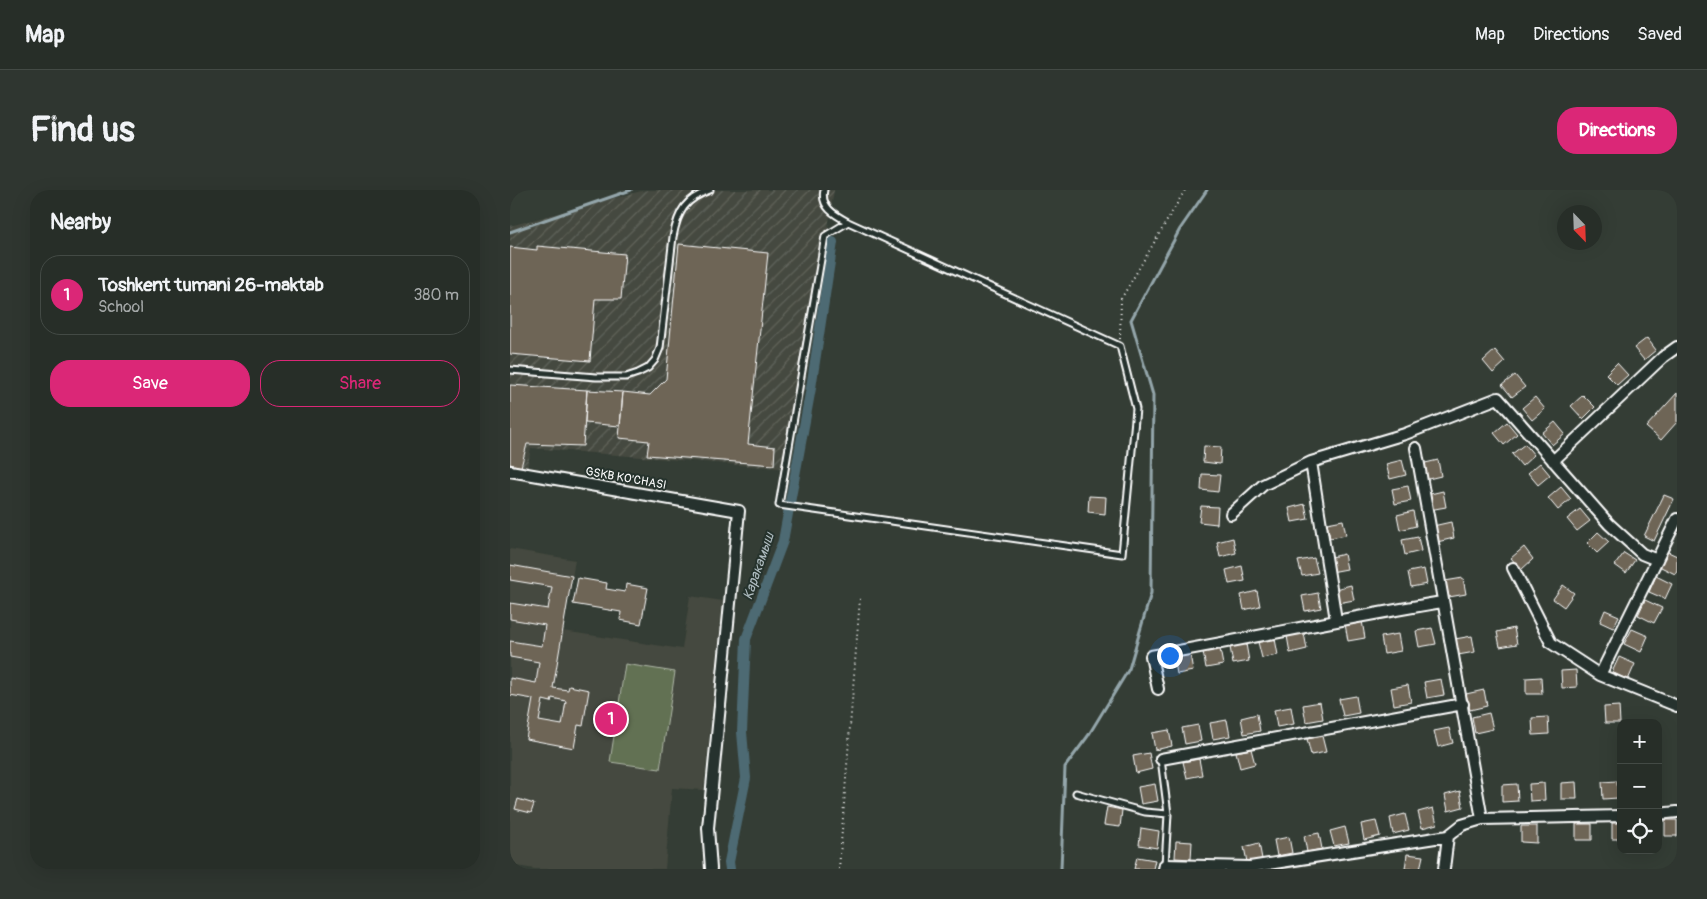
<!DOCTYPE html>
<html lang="en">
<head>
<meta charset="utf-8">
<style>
  body { margin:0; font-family:Pangolin,sans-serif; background:#2f3630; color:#f1f3f6 }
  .controls { position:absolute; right:15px; bottom:15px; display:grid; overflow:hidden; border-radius:10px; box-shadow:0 5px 20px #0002 }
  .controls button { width:45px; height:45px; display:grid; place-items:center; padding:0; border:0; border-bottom:1px solid #434a45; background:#272e28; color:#f1f3f6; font:25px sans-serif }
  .compass { position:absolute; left:1047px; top:15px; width:45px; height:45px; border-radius:50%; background:#272e28; box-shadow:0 5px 20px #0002; rotate:157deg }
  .you { position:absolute; left:659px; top:465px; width:18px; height:18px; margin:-12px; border:4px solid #fff; border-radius:50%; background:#1a73e8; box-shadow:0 0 0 8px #1a73e833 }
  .badge { display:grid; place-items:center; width:32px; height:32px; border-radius:50%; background:#db2777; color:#fff; font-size:16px; font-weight:700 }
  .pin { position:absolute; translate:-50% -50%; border:2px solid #fff; box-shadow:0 1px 5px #0006 }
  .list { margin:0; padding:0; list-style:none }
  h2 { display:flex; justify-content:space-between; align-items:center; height:65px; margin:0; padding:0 20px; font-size:21px }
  h2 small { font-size:16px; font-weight:400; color:#a4a8a8 }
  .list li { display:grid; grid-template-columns:32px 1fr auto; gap:15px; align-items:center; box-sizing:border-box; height:80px; margin:0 10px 10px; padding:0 10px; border:1px solid #434a45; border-radius:20px }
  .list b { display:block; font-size:19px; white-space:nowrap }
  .list p { margin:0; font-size:16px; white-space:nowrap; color:#a4a8a8 }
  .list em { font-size:16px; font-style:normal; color:#a4a8a8 }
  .actions { display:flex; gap:10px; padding:15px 20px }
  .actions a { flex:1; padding:11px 0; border:1px solid #db2777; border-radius:20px; text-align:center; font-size:18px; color:#db2777 }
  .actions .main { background:#db2777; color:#fff }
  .icon { flex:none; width:28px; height:28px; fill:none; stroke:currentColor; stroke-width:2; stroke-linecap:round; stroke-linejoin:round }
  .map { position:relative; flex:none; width:1167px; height:679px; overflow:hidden; border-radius:20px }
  header { display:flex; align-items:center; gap:30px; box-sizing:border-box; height:70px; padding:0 25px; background:#272e28; border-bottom:1px solid #434a45 }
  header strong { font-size:24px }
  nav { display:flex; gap:28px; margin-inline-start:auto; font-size:18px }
  .intro { display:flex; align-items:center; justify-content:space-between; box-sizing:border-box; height:120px; padding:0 30px }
  h1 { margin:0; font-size:35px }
  .button { padding:12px 22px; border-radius:20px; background:#db2777; color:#fff; font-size:18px; font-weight:700 }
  main { display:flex; gap:30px; padding:0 30px }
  aside { flex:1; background:#272e28; border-radius:20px; box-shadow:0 5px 20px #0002 }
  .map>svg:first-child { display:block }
</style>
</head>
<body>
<header>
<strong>Map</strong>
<nav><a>Map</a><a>Directions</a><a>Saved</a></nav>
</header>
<div class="intro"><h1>Find us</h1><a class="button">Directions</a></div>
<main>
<aside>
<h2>Nearby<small></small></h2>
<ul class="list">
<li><span class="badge">1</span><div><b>Toshkent tumani 26-maktab</b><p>School</p></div><em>380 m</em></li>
</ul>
<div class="actions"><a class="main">Save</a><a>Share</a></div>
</aside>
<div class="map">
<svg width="1167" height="679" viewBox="0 0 1167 679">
  <defs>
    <pattern id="industrial-furrows" width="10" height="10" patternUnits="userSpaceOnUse" patternTransform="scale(1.25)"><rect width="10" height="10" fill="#45493f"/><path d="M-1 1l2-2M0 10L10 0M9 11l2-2" fill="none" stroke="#61645c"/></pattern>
  </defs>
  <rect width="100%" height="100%" fill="#343d35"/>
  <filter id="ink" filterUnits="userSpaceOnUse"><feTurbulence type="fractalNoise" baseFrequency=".02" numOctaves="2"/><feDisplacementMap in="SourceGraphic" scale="10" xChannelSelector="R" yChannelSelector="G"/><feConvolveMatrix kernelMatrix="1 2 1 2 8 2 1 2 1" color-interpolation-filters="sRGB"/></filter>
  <g filter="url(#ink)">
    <path fill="#45493f" d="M0,359L65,370L53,441L172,459L180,406L213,411L194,600L162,598L155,679H25L0,675Z"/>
    <path fill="url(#industrial-furrows)" d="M135,0H324L280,279L21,258L17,280L0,276V36Z"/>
    <path fill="#627153" stroke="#b0b8a9" d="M115,474L165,482L150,579L100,572Z"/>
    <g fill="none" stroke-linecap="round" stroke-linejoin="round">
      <path stroke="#94a6ab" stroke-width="3" d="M0,42L121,0
        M551,679L555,577L578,546L619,479L641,403L643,205L621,130L670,39L697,0"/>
      <path stroke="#4d6a73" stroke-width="10" d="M220,679L219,672L236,588L232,542L236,449L273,351L301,198L323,52"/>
    </g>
    <path fill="#6e6557" stroke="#fff" fill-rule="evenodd" d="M169,54L258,63L238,254L265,257L264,275L137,265L139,251L109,248L113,202L140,205L156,189Z
      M27,56L115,64L111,109H85L80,171L0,164V57L27,60Z
      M1137,148L1146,160L1134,170L1124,158Z
      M985,160L995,172L983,183L973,171Z
      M1107,173L1118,185L1107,195L1096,184Z
      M1005,185L1015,197L1002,207L992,195Z
      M0,195L77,200L73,256L17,254L11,277L0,274Z
      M77,200L113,202L110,236L75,233Z
      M1167,203V232L1151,250L1136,237Z
      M1073,205L1085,217L1073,229L1061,216Z
      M1025,207L1035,219L1022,230L1012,218Z
      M997,232L1007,244L994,255L984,243Z
      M1045,232L1055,244L1042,255L1032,243Z
      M1015,254L1024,265L1012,276L1002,264Z
      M694,256L711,257L710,274L693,272Z
      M892,270L896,285L880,289L876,274Z
      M928,270L931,286L914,290L911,274Z
      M1030,273L1040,285L1028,295L1018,283Z
      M692,284L710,285L708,302L691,300Z
      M898,296L901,311L885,314L882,299Z
      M1051,297L1061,309L1048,320L1038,308Z
      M933,301L936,317L919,320L916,305Z
      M1154,305L1164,309L1144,351L1134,346Z
      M579,306L596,307L595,324L578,322Z
      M795,314L798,329L782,332L779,318Z
      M691,316L708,317L707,334L689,332Z
      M1070,319L1080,331L1067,341L1057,329Z
      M903,321L906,336L890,340L887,325Z
      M833,330L836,345L820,348L817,333Z
      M941,332L944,348L927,352L923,336Z
      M1088,342L1099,352L1087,363L1077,353Z
      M908,347L911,361L895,365L892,350Z
      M723,348L726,363L710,367L707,352Z
      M1014,357L1023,369L1011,380L1001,368Z
      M1156,361L1167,366V380L1165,384L1149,376Z
      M1114,363L1125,370L1116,383L1105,375Z
      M834,364L837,379L821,382L818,368Z
      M804,368L808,383L792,386L788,371Z
      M0,375L62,386L43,498L58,500L59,496L79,500L73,536L68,535L64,558L16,549L23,509L0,505V488L26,493L29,472L0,467V451L32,456L35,435L0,429V413L38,419L42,397L0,390ZM42,508L56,511L52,535L29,531L33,510L41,512Z
      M732,376L735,391L719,394L716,380Z
      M914,379L917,394L901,397L898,382Z
      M1146,386L1162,394L1155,409L1139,402Z
      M68,388L97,393L96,399L115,402L116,394L138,398L131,434L110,430L111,422L63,414Z
      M953,388L956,404L939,407L935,391Z
      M841,395L844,410L828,413L825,399Z
      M1053,395L1064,403L1054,417L1043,409Z
      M747,401L750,416L734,420L731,405Z
      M808,403L811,418L795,421L792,406Z
      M1135,410L1152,418L1144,433L1128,425Z
      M1095,420L1109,426L1103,438L1090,432Z
      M852,431L855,448L838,451L835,434Z
      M922,438L926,454L909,457L906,441Z
      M1004,438L1007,454L990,457L987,442Z
      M1122,439L1138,446L1131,462L1114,454Z
      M794,443L797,459L780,463L777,446Z
      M888,444L891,461L874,464L871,447Z
      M962,446L965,462L948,465L945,449Z
      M765,449L768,465L752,468L748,452Z
      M736,454L739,471L723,474L720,457Z
      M710,459L713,475L696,478L693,462Z
      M680,464L683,481L667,484L664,467Z
      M1109,467L1125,474L1118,490L1102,482Z
      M1066,480L1067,497L1052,498L1051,481Z
      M1031,487L1032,504H1016V488Z
      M931,489L934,505L917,508L914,492Z
      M898,495L901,512L884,515L881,498Z
      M974,500L977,516L960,520L956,504Z
      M846,506L849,523L833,526L829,509Z
      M810,512L813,529L796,532L793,515Z
      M1109,516L1110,533H1095L1094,517Z
      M781,517L784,534L767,537L764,520Z
      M979,523L983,539L965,543L962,527Z
      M747,524L750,541L734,544L731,528Z
      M1038,527L1039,544L1023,545L1022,528Z
      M717,530L720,546L703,549L700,533Z
      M688,535L691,551L675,554L672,538Z
      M939,538L943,553L928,557L924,541Z
      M659,540L662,556L645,560L642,543Z
      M812,546L816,562L801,565L797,549Z
      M741,559L745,574L730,578L726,562Z
      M639,563L642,579L626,583L623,566Z
      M689,569L692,585L677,588L673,572Z
      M1107,591L1108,608L1093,609L1092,592Z
      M1066,592L1067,609H1051V593Z
      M1034,593L1035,610L1020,611L1019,594Z
      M645,594L648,611L631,614L628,597Z
      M1007,594L1008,611L992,612V595Z
      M950,601L953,617L938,621L935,605Z
      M8,609L24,614L21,623L5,619Z
      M597,617L612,620L610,637L594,635Z
      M923,618L927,634L912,638L908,622Z
      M895,624L899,640L883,644L880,628Z
      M1155,630H1167V646H1155Z
      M866,631L870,646L854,650L851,634Z
      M1102,633H1111V649H1102Z
      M1066,634H1082V650H1066Z
      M1011,636H1027V653L1011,652Z
      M835,637L839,653L824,656L820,641Z
      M631,638L649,641L647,658L629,655Z
      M809,643L812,659L797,662L794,646Z
      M779,647L782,663L767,666L764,650Z
      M666,651L682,652L681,669L665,668Z
      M749,653L752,669L737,672L734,657Z
      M897,664L913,666L910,679H895Z
      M627,667L645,670L643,679H624Z"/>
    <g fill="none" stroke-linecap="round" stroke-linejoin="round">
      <defs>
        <path id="lane" d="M314,0C310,17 325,25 338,32L610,156L626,219L612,364L269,315L315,46L338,32
          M0,180L86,187H116L128,183L138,178L145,170L150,158L163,47C168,21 175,9 200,0
          M651,569L658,624L655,675
          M566,603L635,622L658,624"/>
        <path id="street" d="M906,258L972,629
          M1043,271L1153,167L1167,157
          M801,272L826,430
          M0,281L229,321L198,638L201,679
          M721,324L753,295L801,272L895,244L988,208L1099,334L1132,364L1147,370
          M1003,378L1041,453L1090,485L1167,516
          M1090,485L1167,329
          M648,499L641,466C738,449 835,428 932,412
          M651,569L953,514
          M1148,624L1167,622
          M654,679L655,675L740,677L938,646L952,635L972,629L1111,626
          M934,679L938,646"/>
      </defs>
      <use href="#lane" stroke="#fff" stroke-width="9"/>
      <use href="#street" stroke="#fff" stroke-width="14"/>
      <path stroke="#fff" stroke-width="2" stroke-dasharray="1 4" stroke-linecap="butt" d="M610,149L611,109L675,0
        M329,679L350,408"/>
      <use href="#lane" stroke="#26332d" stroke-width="5"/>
      <use href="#street" stroke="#26332d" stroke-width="10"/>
    </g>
  </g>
  <g text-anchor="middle" stroke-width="4" stroke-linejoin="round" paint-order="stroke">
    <g font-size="12" fill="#fff" stroke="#26332d">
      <text transform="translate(116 288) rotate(10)" y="4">GSKB KO'CHASI</text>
    </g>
    <g font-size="14" font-style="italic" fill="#afbcc0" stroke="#26332d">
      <text transform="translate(248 376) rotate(-71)" y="5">Каракамыш</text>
    </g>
  </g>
</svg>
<div class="controls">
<button>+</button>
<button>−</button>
<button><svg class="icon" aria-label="locate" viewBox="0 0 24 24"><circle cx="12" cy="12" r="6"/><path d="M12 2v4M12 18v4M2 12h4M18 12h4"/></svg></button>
</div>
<svg class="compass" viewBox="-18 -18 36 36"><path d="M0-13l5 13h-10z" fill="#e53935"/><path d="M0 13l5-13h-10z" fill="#a4a8a8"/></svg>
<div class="you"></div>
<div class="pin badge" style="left:101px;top:529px">1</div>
</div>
</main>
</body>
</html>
